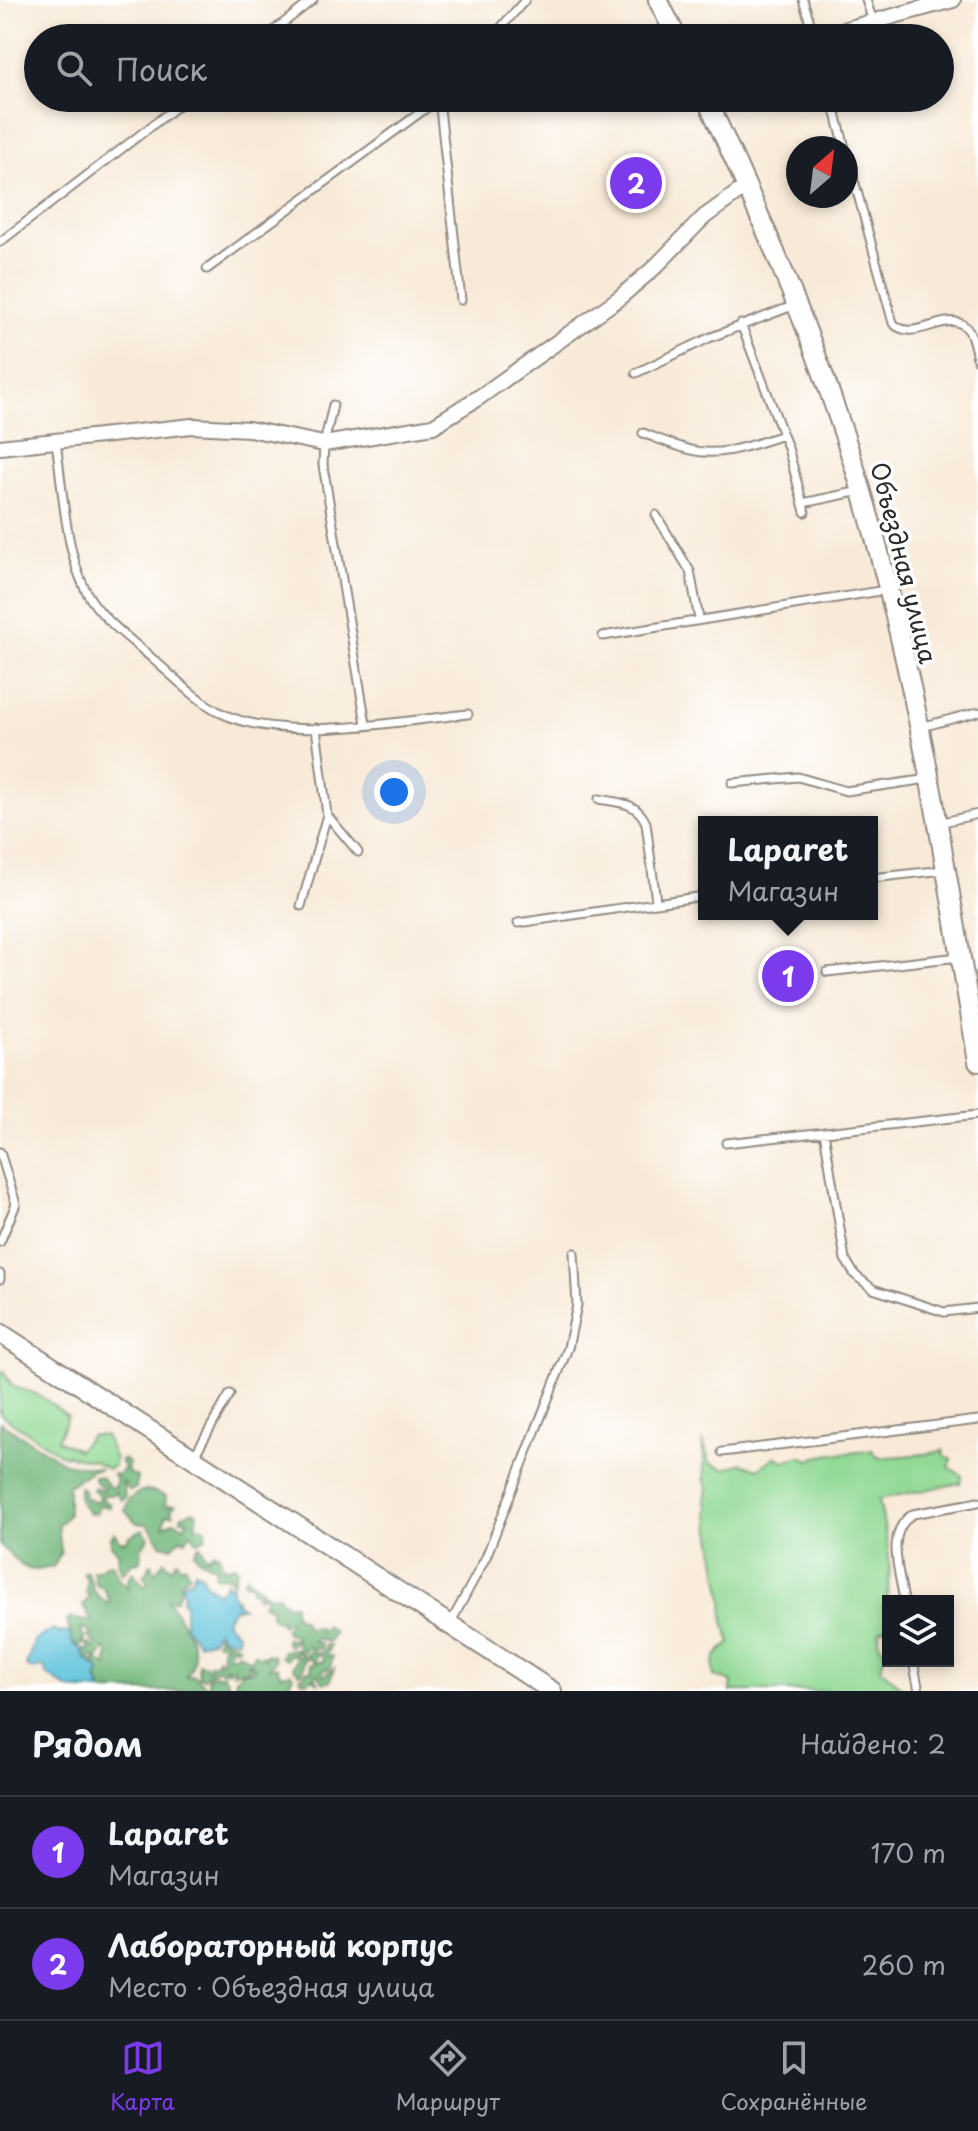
<!DOCTYPE html>
<html lang="ru">
<head>
<meta charset="utf-8">
<style>
  body { margin:0; font-family:"Playpen Sans",sans-serif; background:#20242c; color:#f1f3f6 }
  .controls { position:absolute; right:24px; bottom:24px; display:grid; overflow:hidden; border-radius:0px; box-shadow:0 4px 12px #0003 }
  .controls button { width:72px; height:72px; display:grid; place-items:center; padding:0; border:0; border-bottom:2px solid #363941; background:#171b24; color:#f1f3f6; font:40px sans-serif }
  .compass { position:absolute; left:786px; top:136px; width:72px; height:72px; border-radius:50%; background:#171b24; box-shadow:0 4px 12px #0003; rotate:28deg }
  .you { position:absolute; left:394px; top:792px; width:28px; height:28px; margin:-20px; border:6px solid #fff; border-radius:50%; background:#1a73e8; box-shadow:0 0 0 12px #1a73e833 }
  .badge { display:grid; place-items:center; width:52px; height:52px; border-radius:50%; background:#7c3aed; color:#fff; font-size:26px; font-weight:700 }
  .pin { position:absolute; translate:-50% -50%; border:4px solid #fff; box-shadow:0 2px 8px #0006 }
  .popup { position:absolute; left:698px; top:816px; width:180px; height:104px; box-sizing:border-box; display:grid; place-content:center; border-radius:0px; background:#171b24; filter:drop-shadow(0 2px 6px #0005); font-size:26px; white-space:nowrap; color:#9ea1a6 }
  .popup b { font-size:30px; color:#f1f3f6 }
  .popup::after { content:''; position:absolute; left:50%; top:100%; margin-left:-16px; border:16px solid transparent; border-top-color:#171b24 }
  .list { margin:0; padding:0; list-style:none }
  h2 { display:flex; justify-content:space-between; align-items:center; height:104px; margin:0; padding:0 32px; font-size:34px }
  h2 small { font-size:26px; font-weight:400; color:#9ea1a6 }
  .list li { display:grid; grid-template-columns:52px 1fr auto; gap:24px; align-items:center; box-sizing:border-box; height:112px; padding:0 32px; border-top:2px solid #363941 }
  .list b { display:block; font-size:30px; white-space:nowrap }
  .list p { margin:0; font-size:26px; white-space:nowrap; color:#9ea1a6 }
  .list em { font-size:26px; font-style:normal; color:#9ea1a6 }
  .icon { flex:none; width:44px; height:44px; fill:none; stroke:currentColor; stroke-width:2; stroke-linecap:round; stroke-linejoin:round }
  .map { position:relative; flex:none; width:978px; height:1691px; overflow:hidden }
  .search { position:absolute; background:#171b24; box-shadow:0 4px 12px #0003; left:24px; right:24px; top:24px; height:88px; display:flex; align-items:center; gap:20px; box-sizing:border-box; padding:0 28px; border-radius:44px; color:#9ea1a6; font-size:30px }
  .sheet { height:328px; background:#171b24 }
  nav { display:flex; justify-content:space-around; align-items:center; box-sizing:border-box; height:112px; border-top:2px solid #363941; background:#171b24; font-size:22px; color:#9ea1a6 }
  nav a { display:grid; justify-items:center; gap:4px }
  nav .on { color:#7c3aed }
  .map>svg:first-child { display:block }
</style>
</head>
<body>
<div class="map">
<svg width="978" height="1691" viewBox="0 0 978 1691">
  <rect width="100%" height="100%" fill="#fff"/>
  <filter id="ink" filterUnits="userSpaceOnUse"><feTurbulence type="fractalNoise" baseFrequency=".0125" numOctaves="2"/><feDisplacementMap in="SourceGraphic" scale="16" xChannelSelector="R" yChannelSelector="G"/><feConvolveMatrix kernelMatrix="1 2 1 2 8 2 1 2 1" color-interpolation-filters="sRGB"/></filter>
  <filter id="wash" filterUnits="userSpaceOnUse"><feTurbulence type="fractalNoise" baseFrequency=".006" numOctaves="4" result="noise"/><feDisplacementMap in="SourceGraphic" scale="32" xChannelSelector="R" yChannelSelector="G"/><feGaussianBlur stdDeviation="1.8" result="paint"/><feColorMatrix in="noise" values="0 0 0 0 0 0 0 0 0 0 0 0 0 0 0 0 0 1.4 0 .05"/><feComposite in="paint" operator="in"/></filter>
  <g filter="url(#wash)">
    <rect width="100%" height="100%" fill="#f8ead8"/>
    <path fill="#91d994" stroke="#5e8260" stroke-width="2" d="M4,1371C15,1397 22,1385 40,1396C50,1402 59,1410 68,1416L57,1440L78,1450L91,1435L105,1436L115,1459L113,1467L107,1469L93,1461L60,1454L0,1414V1373Z
      M703,1440L709,1463L725,1469L742,1463L758,1469L775,1457L784,1461L801,1456L809,1460C831,1451 850,1455 872,1450L879,1458C901,1455 922,1457 944,1450V1456L952,1460L949,1467L962,1476L961,1483L879,1499C886,1538 896,1570 884,1608L888,1615V1627L880,1631L878,1641L885,1653L881,1669L901,1687L898,1691H731L732,1682L714,1676C712,1659 716,1652 731,1644L724,1622L723,1599L708,1512L709,1508L706,1501L708,1486L705,1482Z"/>
    <path fill="#74b97e" stroke="#507254" stroke-width="2" d="M0,1422L64,1463L100,1469L92,1470L68,1486V1515L58,1525L61,1552L54,1566C21,1577 21,1562 0,1546Z
      M123,1459L129,1463L127,1472L137,1477L136,1488L130,1491L123,1482L125,1498L121,1500L115,1492L112,1495H104L102,1499L110,1504V1507L99,1505L96,1513L89,1514L79,1500V1487L84,1490L85,1499H92L94,1502L98,1500L99,1495L93,1490L95,1487L103,1491L104,1488L94,1481V1476L101,1477L109,1487H114L117,1481L113,1474L119,1475L124,1467L120,1461Z
      M141,1491H152L166,1496L165,1505H175L171,1510L173,1515H166L164,1526L175,1521L184,1526L188,1520L181,1519L182,1515L194,1511L198,1514L195,1523L196,1526L206,1528V1537L198,1541L190,1533L186,1540L180,1539L172,1547L162,1545L148,1524L137,1523L125,1511L128,1500Z
      M143,1529L148,1537L145,1544L141,1548L142,1556L139,1562L132,1563L122,1574L117,1558L119,1553L111,1545V1537L115,1532L120,1541H127L130,1536Z
      M200,1544L207,1558L214,1552L219,1554L221,1563L227,1569L233,1565L237,1568L233,1582L230,1577L215,1576L216,1568L198,1558L194,1552Z
      M177,1560L181,1567L185,1565L190,1574L180,1583L181,1588L176,1600H168C181,1622 207,1652 186,1676L194,1675L206,1686L209,1684L208,1678L215,1674L224,1676L228,1682L227,1691H102L98,1679L100,1671L93,1661L96,1659L109,1667L107,1661L109,1655L105,1648L98,1659L93,1656L89,1657L90,1660L86,1658L83,1650H89L87,1644H91L94,1649L97,1645L87,1636L92,1632L80,1627L85,1640L82,1642L85,1643L80,1647L73,1642L67,1621L70,1618L92,1622L83,1605L90,1596L86,1593L87,1580L83,1573L86,1571L91,1580L93,1591L108,1604L110,1601L104,1588L96,1585L93,1570H99L108,1563L113,1565L118,1578L129,1589L128,1578L133,1572L145,1587L148,1583L144,1576L150,1565L152,1564L155,1573L164,1561L172,1568Z
      M246,1576L267,1595H279L278,1599L287,1604H294V1615L303,1620L306,1628L319,1627L320,1633L326,1626L334,1632L328,1642L316,1638L313,1641L321,1644V1649L314,1648V1653L318,1654L314,1662L309,1658L304,1660L303,1672L299,1673L293,1667L297,1657L308,1654L310,1647L305,1648L301,1654L297,1651L296,1656L290,1654L287,1659L281,1657L284,1651L299,1648L297,1643L294,1642L289,1646L285,1641L286,1638L296,1639L293,1634H288L284,1630L290,1622L288,1620L282,1625L281,1619L278,1621L271,1616V1608L263,1604L266,1597L261,1594L259,1598L256,1596L258,1591L253,1592L251,1590L253,1585L243,1582Z
      M218,1632L222,1639L239,1645L238,1648L229,1647V1655H235L238,1652L250,1660L254,1653L259,1657L263,1655L265,1659L267,1654L274,1656L275,1661L269,1668L277,1667L281,1675L291,1673L293,1676L288,1685L289,1689L294,1687L299,1691H243V1686L235,1683L236,1678L242,1672L253,1671L255,1667L250,1663L245,1665H250L252,1668C246,1671 240,1669 233,1673V1667L227,1671L226,1666L223,1673L218,1668L204,1678L199,1677L198,1663L206,1665L208,1670L211,1668L209,1664L218,1662L217,1656L220,1661L223,1660L221,1648L226,1645L216,1642Z
      M325,1645H330L327,1656H333L330,1668L322,1671L324,1676L334,1668L330,1682L323,1683L318,1673L315,1675L319,1684L313,1678L308,1682L302,1681L300,1677L305,1675L306,1671H312L310,1665L325,1660L319,1654L325,1649Z"/>
    <path fill="#5dc2db" stroke="#447683" stroke-width="2" d="M195,1571L201,1574L205,1583L217,1592L222,1589L226,1582L228,1586L231,1584L234,1599L237,1598L236,1603L243,1608H233L225,1621L238,1634L237,1640L222,1637L217,1630L212,1640L198,1643L185,1626V1603L182,1601L184,1595L181,1584L192,1579Z
      M53,1629L59,1633L69,1632L74,1645L82,1649L85,1658L100,1671L97,1680L102,1691L68,1689L46,1674L44,1666L34,1670L26,1666L34,1641Z"/>
  </g>
  <g filter="url(#ink)">
    <g fill="none" stroke-linecap="round" stroke-linejoin="round">
      <defs>
        <path id="lane" d="M803,0L815,38
          M866,0L873,21
          M264,38L313,0
          M492,38L525,0
          M832,98L845,148
          M439,99L461,300
          M846,151L893,323C914,346 951,304 969,331C974,339 975,352 978,361
          M0,242L188,98
          M207,269L440,98
          M741,324L788,448L805,512
          M636,373L709,338L795,305
          M333,405L324,444L323,465L366,724
          M643,433C659,439 675,446 691,450C721,458 754,444 783,435
          M56,442C63,489 65,561 92,601C108,624 134,642 154,660C175,678 196,700 221,713C284,744 399,721 468,714
          M803,503L860,491
          M656,515L690,571L699,619
          M603,636L886,590
          M921,727L978,712
          M732,783L798,777L846,791L928,779
          M599,799C620,803 637,802 646,823L656,901
          M327,815L358,852
          M939,823L978,814
          M872,878L944,870
          M301,906L327,815L316,728
          M518,923L704,896
          M827,972L959,957
          M824,1132L845,1259L855,1275L873,1289L944,1312L978,1308
          M726,1143L978,1115
          M0,1152L16,1204L0,1242
          M0,1274V1279
          M722,1452L978,1420
          M193,1458L230,1394
          M904,1601C900,1572 884,1532 913,1514L978,1502
          M450,1624L486,1557L568,1348L577,1305L574,1253
          M913,1661L919,1691"/>
        <path id="street" d="M813,38L953,0
          M0,447L192,426L249,429L324,444L433,426L481,396L618,299L655,267L704,217L747,186"/>
        <path id="secondary" d="M658,0L677,38
          M706,98C766,226 822,356 862,492C917,678 947,872 978,1062
          M0,1333L552,1691"/>
      </defs>
      <use href="#lane" stroke="#928a82" stroke-width="11"/>
      <use href="#street" stroke="#928a82" stroke-width="18"/>
      <use href="#secondary" stroke="#928a82" stroke-width="22"/>
      <use href="#lane" stroke="#fff" stroke-width="7"/>
      <use href="#street" stroke="#fff" stroke-width="14"/>
      <use href="#secondary" stroke="#fff" stroke-width="18"/>
    </g>
  </g>
  <g text-anchor="middle" stroke-width="7" stroke-linejoin="round" paint-order="stroke">
    <g font-size="24" fill="#2b2b2b" stroke="#fff">
      <text transform="translate(903 563) rotate(76)" y="8">Объездная улица</text>
    </g>
  </g>
</svg>
<div class="controls">
<button><svg class="icon" aria-label="layers" viewBox="0 0 24 24"><path d="M12 4l9 5-9 5-9-5zM3 14l9 5 9-5"/></svg></button>
</div>
<svg class="compass" viewBox="-18 -18 36 36"><path d="M0-13l5 13h-10z" fill="#e53935"/><path d="M0 13l5-13h-10z" fill="#9ea1a6"/></svg>
<div class="you"></div>
<div class="pin badge" style="left:788px;top:976px">1</div>
<div class="popup"><b>Laparet</b>Магазин</div>
<div class="pin badge" style="left:636px;top:183px">2</div>
<div class="search"><svg class="icon" aria-label="search" viewBox="0 0 24 24"><circle cx="10" cy="10" r="6"/><path d="M15 15l6 6"/></svg>Поиск</div>
</div>
<section class="sheet">
<h2>Рядом<small>Найдено: 2</small></h2>
<ul class="list">
<li><span class="badge">1</span><div><b>Laparet</b><p>Магазин</p></div><em>170 m</em></li>
<li><span class="badge">2</span><div><b>Лабораторный корпус</b><p>Место · Объездная улица</p></div><em>260 m</em></li>
</ul>
</section>
<nav>
<a class="on"><svg class="icon" aria-label="map" viewBox="0 0 24 24"><path d="M3 6l6-2 6 2 6-2v14l-6 2-6-2-6 2zM9 4v14M15 6v14"/></svg>Карта</a>
<a><svg class="icon" aria-label="directions" viewBox="0 0 24 24"><path d="M12 3l9 9-9 9-9-9zM9 14v-3h6M13 9l2 2-2 2"/></svg>Маршрут</a>
<a><svg class="icon" aria-label="saved" viewBox="0 0 24 24"><path d="M7 4h10v16l-5-4-5 4z"/></svg>Сохранённые</a>
</nav>
</body>
</html>
